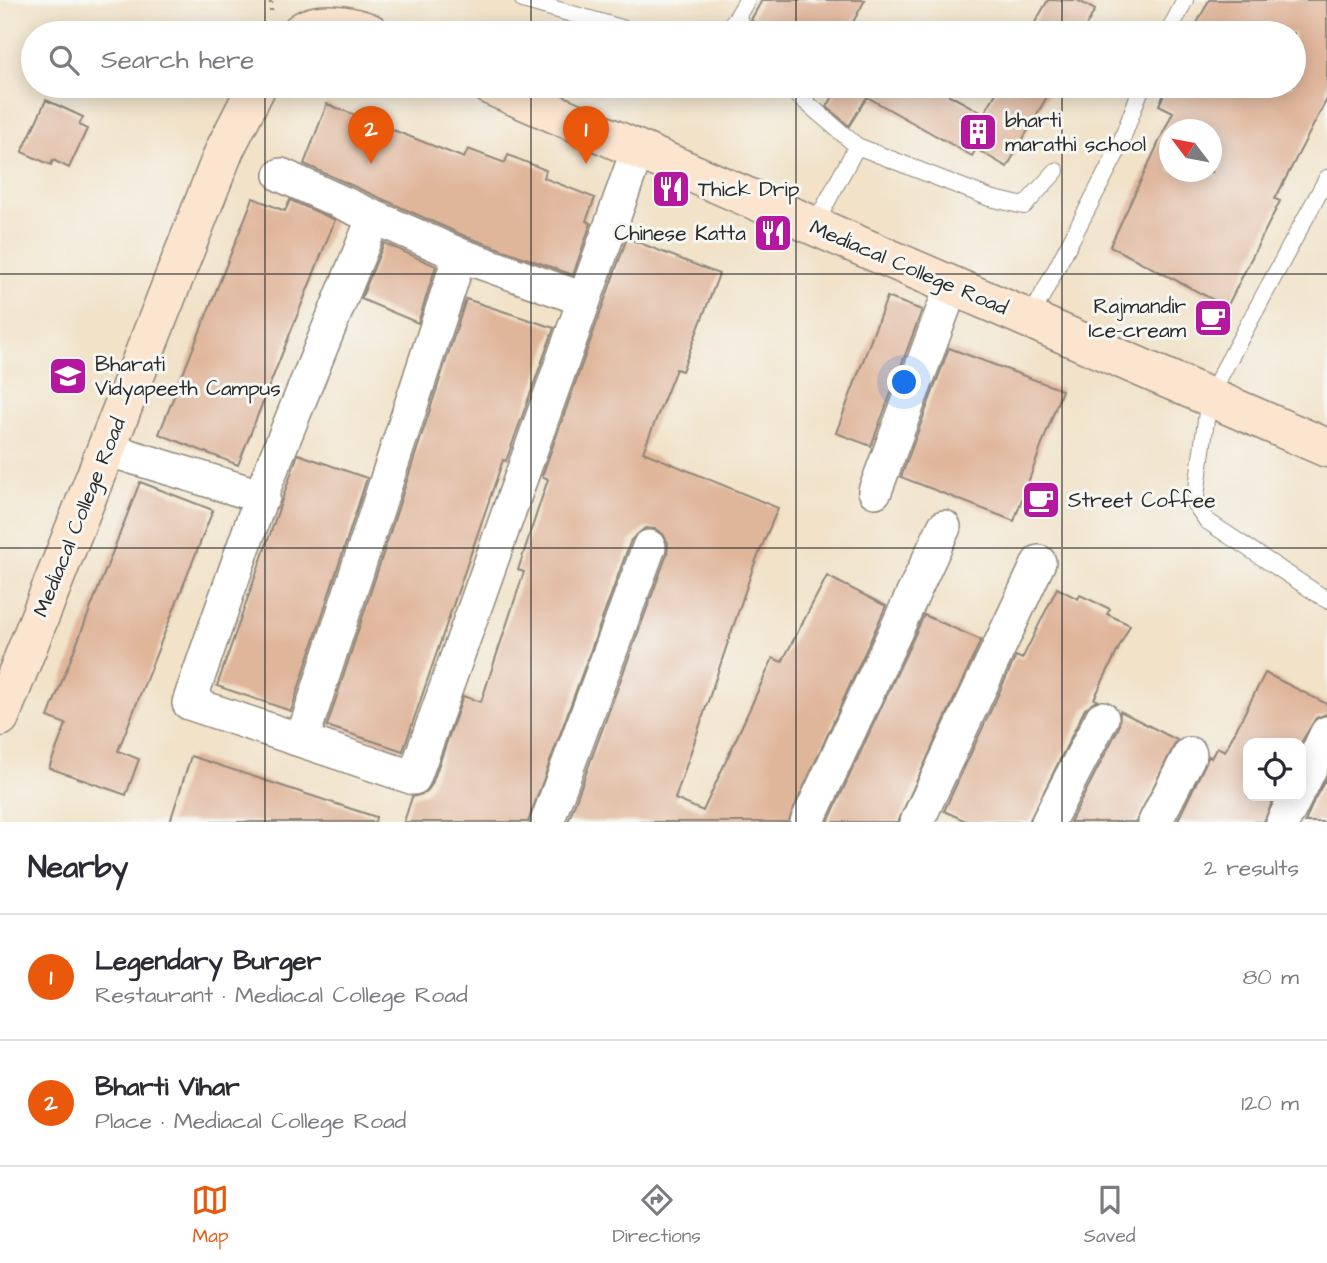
<!DOCTYPE html>
<html lang="en">
<head>
<meta charset="utf-8">
<style>
  body { margin:0; font-family:"Architects Daughter",sans-serif; background:#f2f2f3; color:#2b2b33 }
  .controls { position:absolute; right:21px; bottom:21px; display:grid; overflow:hidden; border-radius:14px; box-shadow:0 4px 18px #0003 }
  .controls button { width:63px; height:63px; display:grid; place-items:center; padding:0; border:0; border-bottom:2px solid #e1e1e2; background:#fff; color:#2b2b33; font:35px sans-serif }
  .compass { position:absolute; left:1159px; top:119px; width:63px; height:63px; border-radius:50%; background:#fff; box-shadow:0 4px 18px #0003; rotate:302deg }
  .you { position:absolute; left:905px; top:383px; width:24px; height:24px; margin:-18px; border:5px solid #fff; border-radius:50%; background:#1a73e8; box-shadow:0 0 0 10px #1a73e833 }
  .badge { display:grid; place-items:center; width:46px; height:46px; border-radius:50%; background:#ea580c; color:#fff; font-size:23px; font-weight:700 }
  .pin { position:absolute; translate:-50% -58px; filter:drop-shadow(0 2px 4px #0008) }
  .pin::after { content:''; position:absolute; top:37px; width:24px; height:21px; background:inherit; clip-path:polygon(0 0,100% 0,50% 100%) }
  .list { margin:0; padding:0; list-style:none }
  h2 { display:flex; justify-content:space-between; align-items:center; height:91px; margin:0; padding:0 28px; font-size:30px }
  h2 small { font-size:23px; font-weight:400; color:#7c7c81 }
  .list li { display:grid; grid-template-columns:46px 1fr auto; gap:21px; align-items:center; box-sizing:border-box; height:126px; padding:0 28px; border-top:2px solid #e1e1e2 }
  .list b { display:block; font-size:26px; white-space:nowrap }
  .list p { margin:0; font-size:23px; white-space:nowrap; color:#7c7c81 }
  .list em { font-size:23px; font-style:normal; color:#7c7c81 }
  .icon { flex:none; width:38px; height:38px; fill:none; stroke:currentColor; stroke-width:2; stroke-linecap:round; stroke-linejoin:round }
  .map { position:relative; flex:none; width:1327px; height:822px; overflow:hidden }
  .search { position:absolute; background:#fff; box-shadow:0 4px 18px #0003; left:21px; right:21px; top:21px; height:77px; display:flex; align-items:center; gap:18px; box-sizing:border-box; padding:0 24px; border-radius:38px; color:#7c7c81; font-size:26px }
  .sheet { height:343px; background:#fff }
  nav { display:flex; justify-content:space-around; align-items:center; box-sizing:border-box; height:98px; border-top:2px solid #e1e1e2; background:#fff; font-size:19px; color:#7c7c81 }
  nav a { display:grid; justify-items:center; gap:4px }
  nav .on { color:#ea580c }
  .map>svg:first-child { display:block }
</style>
</head>
<body>
<div class="map">
<svg width="1327" height="822" viewBox="0 0 1327 822">
  <rect width="100%" height="100%" fill="#f6f6f2"/>
  <filter id="ink" filterUnits="userSpaceOnUse"><feTurbulence type="fractalNoise" baseFrequency=".0143" numOctaves="2"/><feDisplacementMap in="SourceGraphic" scale="14" xChannelSelector="R" yChannelSelector="G"/><feConvolveMatrix kernelMatrix="1 2 1 2 8 2 1 2 1" color-interpolation-filters="sRGB"/></filter>
  <filter id="wash" filterUnits="userSpaceOnUse"><feTurbulence type="fractalNoise" baseFrequency=".00686" numOctaves="4" result="noise"/><feDisplacementMap in="SourceGraphic" scale="28" xChannelSelector="R" yChannelSelector="G"/><feGaussianBlur stdDeviation="1.57" result="paint"/><feColorMatrix in="noise" values="0 0 0 0 0 0 0 0 0 0 0 0 0 0 0 0 0 1.4 0 .05"/><feComposite in="paint" operator="in"/></filter>
  <g filter="url(#wash)">
    <rect width="100%" height="100%" fill="#f1e2c8"/>
    <g id="blocks">
      <path fill="#e0b69b" fill-rule="evenodd" d="M762,0H865L847,33H773L751,20Z
        M1048,0H1077L1095,10L1082,33H1029Z
        M1209,0H1327V99L1275,199L1280,201L1227,307L1110,246L1173,112L1159,105L1168,86H1294V33H1192ZM1170,130H1212V172H1170Z
        M839,86H933L984,114L1000,86H1053L1007,167L976,149L972,156L867,97L849,126L827,107Z
        M46,100L83,117L79,125L87,129L69,168L53,160L51,165L22,152Z
        M327,104L464,158L468,149L505,163L508,155L546,170L544,178L595,198L586,221L591,223L573,275L467,237L304,164Z
        M253,198L285,211L290,200L335,220L238,465L159,434Z
        M627,238L719,274L682,371L676,369L643,452L778,508L754,565L675,799L703,811L773,658L782,662L827,576L886,606L788,822H568L667,554L668,543L663,534L655,529L645,528L631,540L528,822H404L412,797L426,793L432,784L463,696L481,702L524,572L518,570L548,479L542,476Z
        M384,243L436,266L418,323L361,299Z
        M887,297L922,310L871,446L836,433Z
        M466,299L554,328L506,461L503,460L403,751L327,726Z
        M949,348L1062,390L1014,521L901,477Z
        M298,454L367,478L291,711L217,686Z
        M140,482L213,510L118,751L139,759L126,795L49,768L66,724L48,717Z
        M1057,588L1078,599L1080,595L1110,609L1107,614L1130,625L1094,699L1097,700L1085,709L1029,822H968L944,811L1016,656L1022,659Z
        M924,615L981,640L898,822H828Z
        M1265,673L1327,704V714L1316,718L1301,743H1248V796H1275L1264,822H1177L1209,756L1211,758L1217,747L1225,751Z
        M1120,711L1177,740L1136,822H1070L1119,727Z
        M191,756L376,817L375,822H170Z
        M1327,777V822H1305L1314,800Z"/>
    </g>
  </g>
  <g filter="url(#ink)">
    <use href="#blocks" fill-opacity="0" stroke="#8e867a" stroke-width="2"/>
    <g fill="none" stroke-linecap="round" stroke-linejoin="round">
      <defs>
        <path id="lane" d="M523,0L639,33
          M725,33L737,17
          M747,33L737,17L747,0
          M1168,33L1185,0
          M787,86L857,146L990,198L1024,206L1056,171
          M1327,178L1209,397L1195,504L1207,521L1327,600
          M814,226L857,146
          M1030,319L1118,150L1142,86"/>
        <path id="street" d="M281,175L374,217
          M583,299L460,255L374,217L267,480L189,703L414,778L638,149
          M106,449L263,497
          M875,491L952,286
          M302,740L460,255
          M1301,787L1327,733
          M547,822L649,547
          M807,822L944,527
          M917,822L1039,562
          M1048,822L1102,718
          M1155,822L1190,754
          M1283,822L1296,796"/>
        <path id="secondary" d="M300,33C317,19 351,25 370,33
          M491,86L1327,448
          M0,717L225,149L257,86"/>
      </defs>
      <use href="#lane" stroke="#8e867a" stroke-width="18"/>
      <use href="#street" stroke="#8e867a" stroke-width="36"/>
      <use href="#secondary" stroke="#8e867a" stroke-width="41"/>
      <path stroke="#8e867a" stroke-width="4.5" stroke-dasharray="2 5" stroke-linecap="butt" d="M271,11V0"/>
      <use href="#lane" stroke="#fff" stroke-width="16"/>
      <use href="#street" stroke="#fff" stroke-width="33"/>
      <use href="#secondary" stroke="#fbe5cf" stroke-width="38"/>
    </g>
  </g>
  <path fill="none" stroke="#2b2b2b" stroke-width="2" stroke-opacity="0.55" d="M265,0V33M531,0V33M796,0V33M1062,0V33M265,86V822M531,86V822M796,86V822M1062,86V822M0,274H1327M0,548H1327"/>
  <defs>
    <symbol id="building-square" viewBox="-11 -11 22 22"><rect x="-9" y="-9" width="18" height="18" rx="4" fill="#b5179e" stroke="#f6f6f2"/><path d="M-4-6H4V6H1V3H-1V6H-4ZM-2.5-4.3h1.7v1.8h-1.7ZM.8-4.3h1.7v1.8H.8ZM-2.5-1h1.7V.8h-1.7ZM.8-1h1.7V.8H.8Z" fill="#fff"/></symbol>
    <symbol id="restaurant-square" viewBox="-11 -11 22 22"><rect x="-9" y="-9" width="18" height="18" rx="4" fill="#b5179e" stroke="#f6f6f2"/><path d="M-5-6h1v4h1v-4h1v4h1v-4h1v5L-1.5 .5V6h-2V.5L-5-1ZM5-6V6H3V1.5H1.5Q1.5-4 5-6Z" fill="#fff"/></symbol>
    <symbol id="cafe-square" viewBox="-11 -11 22 22"><rect x="-9" y="-9" width="18" height="18" rx="4" fill="#b5179e" stroke="#f6f6f2"/><path d="M-5.5-4.5H6V0H3Q3 3.5 0 3.5H-2.5Q-5.5 3.5-5.5 0ZM3-3.2v2h1.7v-2ZM-6 4.5H4V6H-6Z" fill="#fff"/></symbol>
    <symbol id="university-square" viewBox="-11 -11 22 22"><rect x="-9" y="-9" width="18" height="18" rx="4" fill="#b5179e" stroke="#f6f6f2"/><path d="M0-5L7-2L0 1L-7-2ZM-4 1L0 2.5L4 1V4Q0 6-4 4Z" fill="#fff"/></symbol>
  </defs>
  <g fill-rule="evenodd">
    <use href="#building-square" x="956" y="110" width="44" height="44"/>
    <use href="#restaurant-square" x="649" y="167" width="44" height="44"/>
    <use href="#restaurant-square" x="751" y="211" width="44" height="44"/>
    <use href="#cafe-square" x="1191" y="296" width="44" height="44"/>
    <use href="#university-square" x="46" y="354" width="44" height="44"/>
    <use href="#cafe-square" x="1019" y="478" width="44" height="44"/>
  </g>
  <g text-anchor="middle" stroke-width="6" stroke-linejoin="round" paint-order="stroke">
    <g font-size="21" fill="#2b2b2b" stroke="#f6f6f2" text-anchor="start">
      <text x="1005" y="127">bharti<tspan x="1005" dy="24">marathi school</tspan></text>
      <text x="698" y="196">Thick Drip</text>
      <text x="746" y="240" text-anchor="end">Chinese Katta</text>
      <text x="1186" y="313" text-anchor="end">Rajmandir<tspan x="1186" dy="24">Ice-cream</tspan></text>
      <text x="95" y="371">Bharati<tspan x="95" dy="24">Vidyapeeth Campus</tspan></text>
      <text x="1068" y="507">Street Coffee</text>
    </g>
    <g font-size="21" fill="#2b2b2b" stroke="#f6f6f2">
      <text transform="translate(909 267) rotate(23)" y="7">Mediacal College Road</text>
      <text transform="translate(79 517) rotate(-68)" y="7">Mediacal College Road</text>
    </g>
  </g>
</svg>
<div class="controls">
<button><svg class="icon" aria-label="locate" viewBox="0 0 24 24"><circle cx="12" cy="12" r="6"/><path d="M12 2v4M12 18v4M2 12h4M18 12h4"/></svg></button>
</div>
<svg class="compass" viewBox="-18 -18 36 36"><path d="M0-13l5 13h-10z" fill="#e53935"/><path d="M0 13l5-13h-10z" fill="#7c7c81"/></svg>
<div class="you"></div>
<div class="pin badge" style="left:586px;top:164px">1</div>
<div class="pin badge" style="left:371px;top:164px">2</div>
<div class="search"><svg class="icon" aria-label="search" viewBox="0 0 24 24"><circle cx="10" cy="10" r="6"/><path d="M15 15l6 6"/></svg>Search here</div>
</div>
<section class="sheet">
<h2>Nearby<small>2 results</small></h2>
<ul class="list">
<li><span class="badge">1</span><div><b>Legendary Burger</b><p>Restaurant · Mediacal College Road</p></div><em>80 m</em></li>
<li><span class="badge">2</span><div><b>Bharti Vihar</b><p>Place · Mediacal College Road</p></div><em>120 m</em></li>
</ul>
</section>
<nav>
<a class="on"><svg class="icon" aria-label="map" viewBox="0 0 24 24"><path d="M3 6l6-2 6 2 6-2v14l-6 2-6-2-6 2zM9 4v14M15 6v14"/></svg>Map</a>
<a><svg class="icon" aria-label="directions" viewBox="0 0 24 24"><path d="M12 3l9 9-9 9-9-9zM9 14v-3h6M13 9l2 2-2 2"/></svg>Directions</a>
<a><svg class="icon" aria-label="saved" viewBox="0 0 24 24"><path d="M7 4h10v16l-5-4-5 4z"/></svg>Saved</a>
</nav>
</body>
</html>
